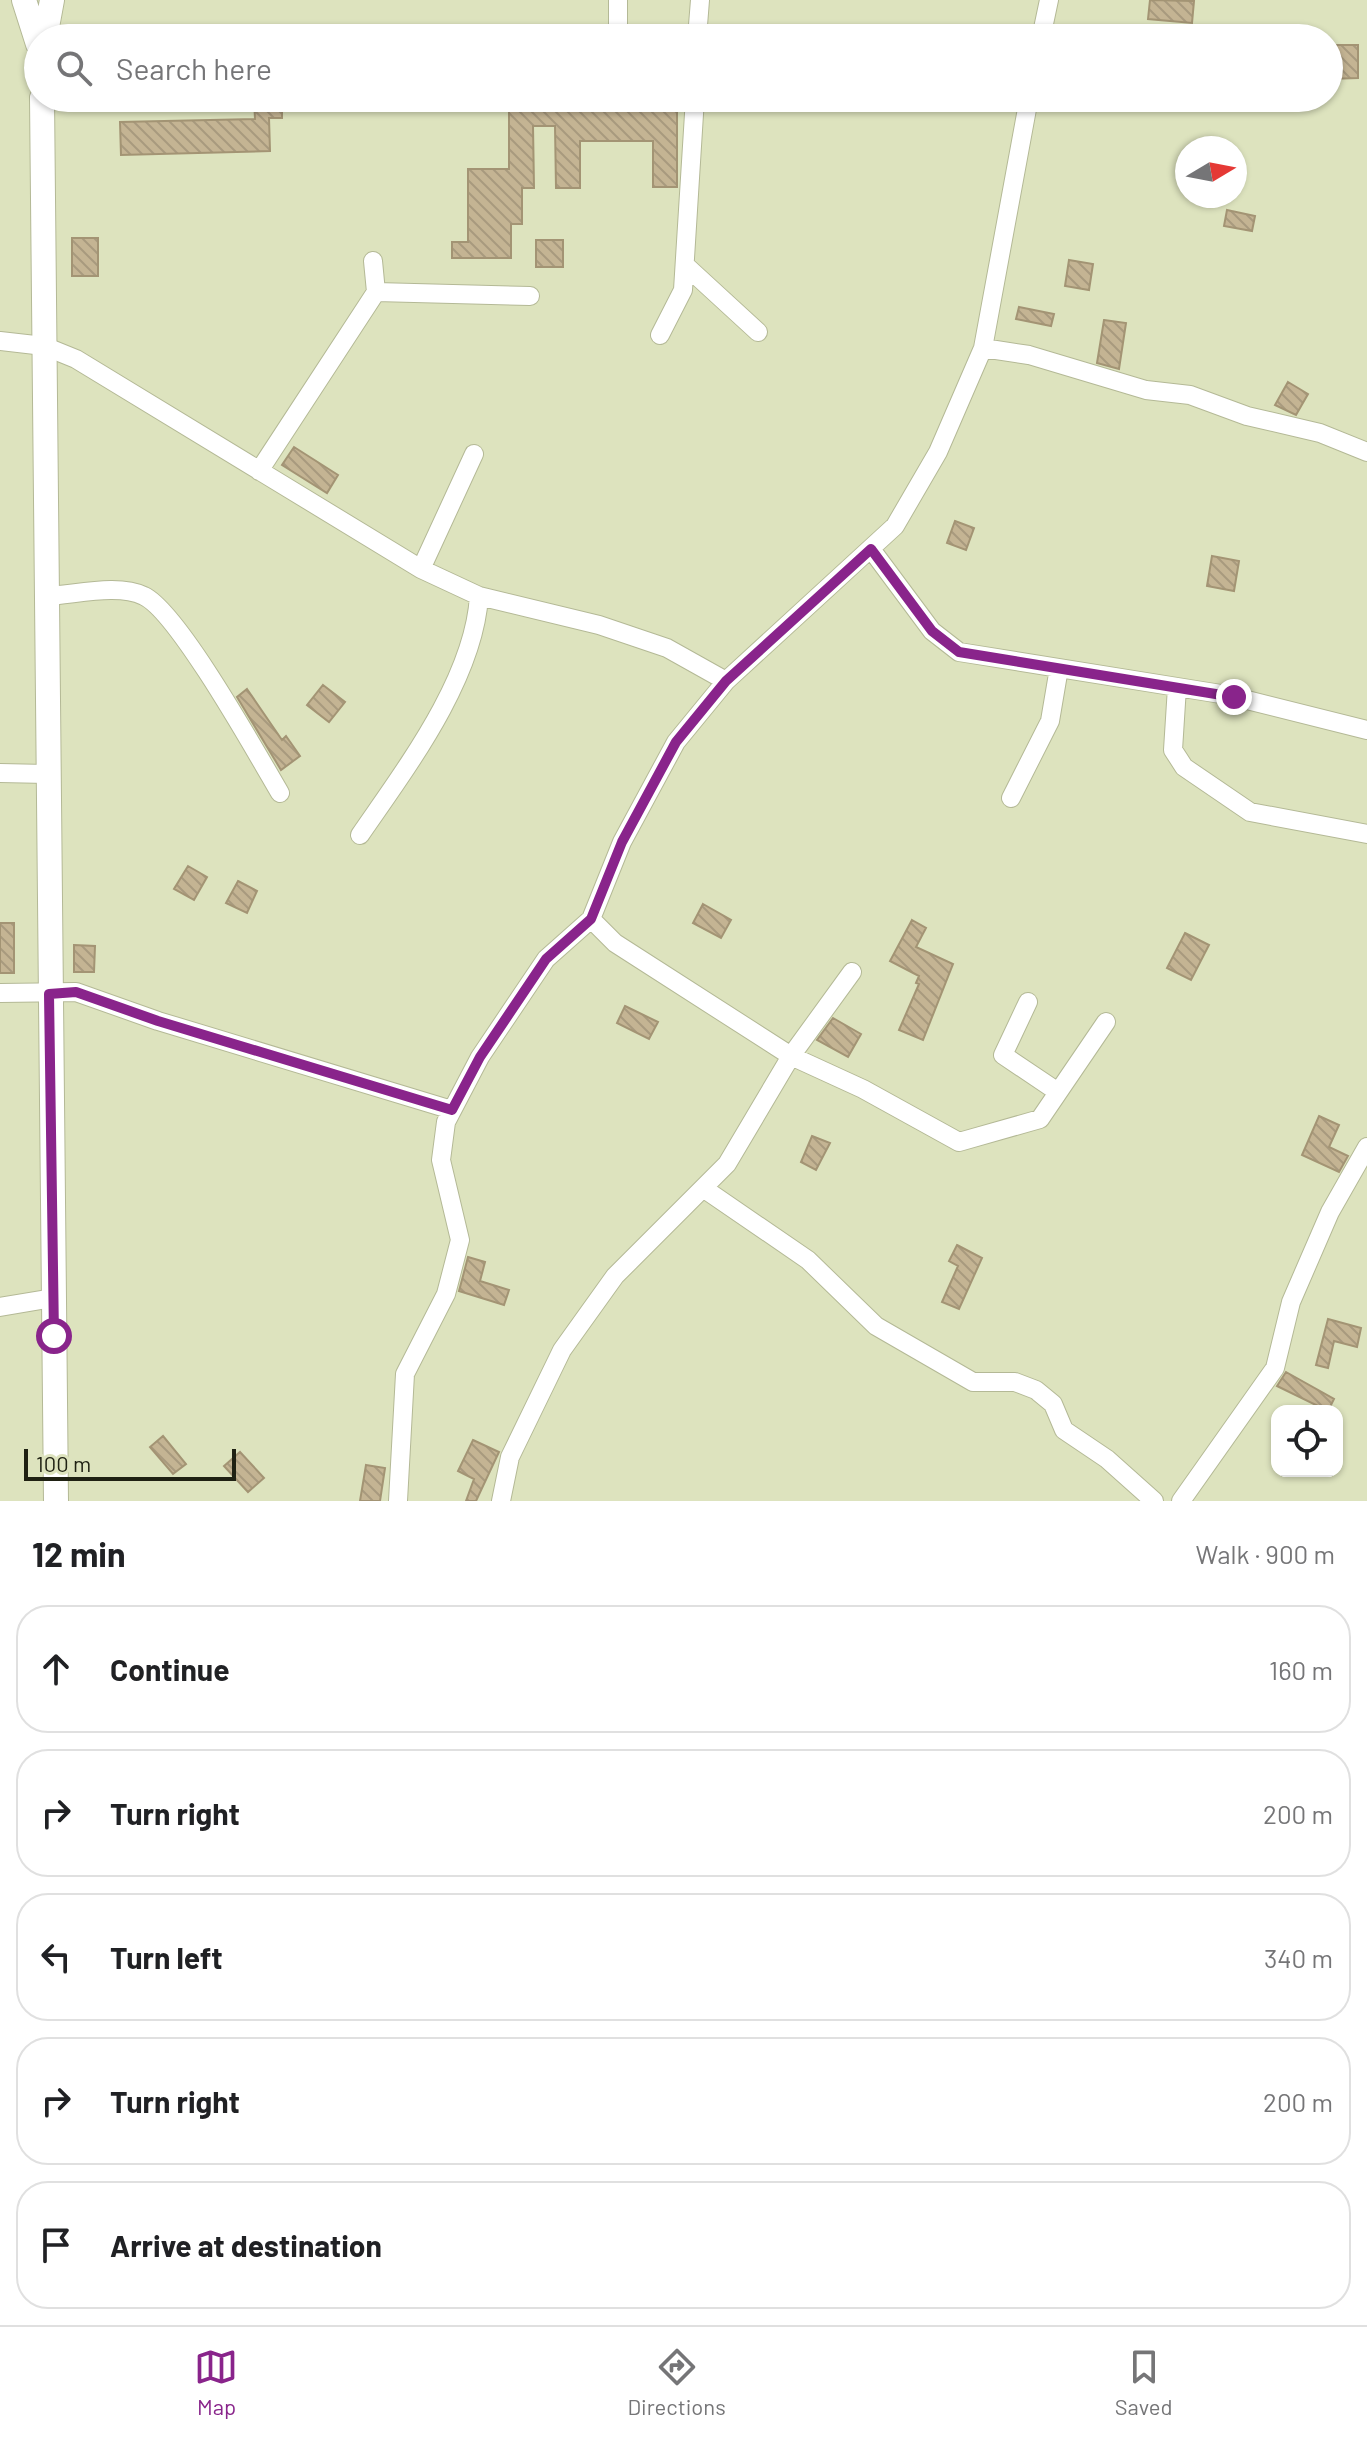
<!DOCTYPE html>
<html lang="en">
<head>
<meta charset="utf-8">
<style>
  body { margin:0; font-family:Barlow,sans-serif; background:#f2f2f2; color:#202124 }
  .controls { position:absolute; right:24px; bottom:24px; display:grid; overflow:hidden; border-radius:16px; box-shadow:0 2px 6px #0004 }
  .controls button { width:72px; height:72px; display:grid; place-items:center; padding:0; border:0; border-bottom:2px solid #e0e0e0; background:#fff; color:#202124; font:40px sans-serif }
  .compass { position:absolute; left:1175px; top:136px; width:72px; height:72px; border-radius:50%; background:#fff; box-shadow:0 2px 6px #0004; rotate:80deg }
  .scale { position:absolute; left:24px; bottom:20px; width:212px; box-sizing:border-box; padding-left:8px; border:4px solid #1f2113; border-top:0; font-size:22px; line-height:28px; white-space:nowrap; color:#1f2113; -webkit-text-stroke:6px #dde3be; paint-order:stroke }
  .stop { position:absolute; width:24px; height:24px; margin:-18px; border:6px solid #89248b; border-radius:50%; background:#fff }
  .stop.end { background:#89248b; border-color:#fff; box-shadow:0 2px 8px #0008 }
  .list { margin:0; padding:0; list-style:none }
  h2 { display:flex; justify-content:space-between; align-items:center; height:104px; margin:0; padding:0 32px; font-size:34px }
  h2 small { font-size:26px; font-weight:400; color:#757577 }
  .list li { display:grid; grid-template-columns:52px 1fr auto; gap:24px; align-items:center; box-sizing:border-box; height:128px; margin:0 16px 16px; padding:0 16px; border:2px solid #e0e0e0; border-radius:32px }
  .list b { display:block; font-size:30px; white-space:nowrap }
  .list em { font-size:26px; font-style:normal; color:#757577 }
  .icon { flex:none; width:44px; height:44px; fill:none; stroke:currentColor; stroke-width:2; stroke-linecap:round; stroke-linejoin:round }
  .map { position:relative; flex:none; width:1367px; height:1501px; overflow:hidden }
  .search { position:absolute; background:#fff; box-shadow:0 2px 6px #0004; left:24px; right:24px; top:24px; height:88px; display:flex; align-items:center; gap:20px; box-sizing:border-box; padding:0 28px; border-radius:44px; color:#757577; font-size:30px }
  .sheet { height:824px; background:#fff }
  nav { display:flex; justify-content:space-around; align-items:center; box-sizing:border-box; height:112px; border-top:2px solid #e0e0e0; background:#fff; font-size:22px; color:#757577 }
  nav a { display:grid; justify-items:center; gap:4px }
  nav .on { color:#89248b }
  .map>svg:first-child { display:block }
</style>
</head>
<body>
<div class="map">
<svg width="1367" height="1501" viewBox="0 0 1367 1501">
  <defs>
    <pattern id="building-back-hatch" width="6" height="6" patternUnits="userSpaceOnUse" patternTransform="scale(2)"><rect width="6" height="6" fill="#c4b493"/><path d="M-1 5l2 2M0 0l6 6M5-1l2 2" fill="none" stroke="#a89a7e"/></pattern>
  </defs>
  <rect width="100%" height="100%" fill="#dde3be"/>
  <path fill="url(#building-back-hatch)" stroke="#a39474" stroke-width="2" d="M1150,0L1194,1L1192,23L1148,19Z
    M1329,45H1358V78L1329,79Z
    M254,98H282V118H269L270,151L121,155L120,122L255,119Z
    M555,102H579L580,110L610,107L619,111L655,110L656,102H677V187H653V141H580V188H556L555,126H533L534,188H522V224H511V258H452V242H468V169H509V103H532L533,110H555Z
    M1227,210L1255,216L1252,231L1224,226Z
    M72,238H98V276H72Z
    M536,240H563V267H536Z
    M1069,260L1093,264L1089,290L1065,286Z
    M1019,307L1054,314L1051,326L1016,319Z
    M1104,320L1126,323L1119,369L1097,363Z
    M1288,382L1308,394L1296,415L1275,405Z
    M294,447L338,475L327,493L282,465Z
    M955,521L974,528L966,550L947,543Z
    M1212,556L1239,561L1234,591L1207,586Z
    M323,685L345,702L329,722L307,705Z
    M247,689L282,740L286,736L300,756L281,770L237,697Z
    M188,866L207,877L194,900L174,889Z
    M238,881L257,891L247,913L226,903Z
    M703,904L731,920L721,938L693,923Z
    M912,920L926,928L916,947L953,964L923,1040L899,1030L919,984L916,983L919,976L890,961Z
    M0,923H14V973H0Z
    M1185,933L1209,945L1191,980L1167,968Z
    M74,945L95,946L94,972H74Z
    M625,1006L658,1022L649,1039L617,1023Z
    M833,1018L861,1034L848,1057L817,1040Z
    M1319,1116L1339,1125L1329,1147L1348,1156L1339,1172L1302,1155Z
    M812,1136L830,1143L816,1170L801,1162Z
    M957,1245L982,1258L959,1309L942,1302L958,1266L949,1261Z
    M468,1257L485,1262L480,1281L509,1290L504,1305L459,1291Z
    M1328,1319L1361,1328L1357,1347L1334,1341L1328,1368L1316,1365Z
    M1286,1372L1334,1399L1328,1411L1277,1386Z
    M163,1436L186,1464L173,1474L150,1447Z
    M473,1440L499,1452L476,1501H466L474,1479L458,1471Z
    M240,1452L264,1478L248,1492L224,1466Z
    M366,1465L385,1468L380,1501H360Z"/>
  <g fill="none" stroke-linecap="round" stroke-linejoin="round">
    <defs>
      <path id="minor" d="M618,0V38
        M697,38L700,0
        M1041,38L1049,0
        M618,98V99
        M373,261L376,292
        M685,265L758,332
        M660,335L683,290L695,98
        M0,341L44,346L76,359L421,569L479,596L599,625L667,648L726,681
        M983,348L1029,355L1146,390L1190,395L1247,416L1320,433L1367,452
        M259,471L376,292L530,296
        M871,549L932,631L959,652L1227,695L1367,730
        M421,569L474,454
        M46,596C74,595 118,583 144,596C178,612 257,754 280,793
        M1177,687L1173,750L1184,767L1250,812L1367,834
        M0,773L47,774
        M1011,798L1050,721L1059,668
        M360,835C406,768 474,679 479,596
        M852,972L791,1056L863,1089L959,1142L1040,1119L1106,1022
        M0,993L76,992L158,1021L452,1110
        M1028,1002L1003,1055L1058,1092
        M703,1188L808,1260L876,1326L973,1382H1015L1036,1390L1053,1404L1064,1430L1107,1459L1154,1501
        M0,1307L53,1298
        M398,1501L405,1374L446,1294L460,1240L441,1160L446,1122L480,1057L546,959L591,919L622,842L676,742L726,681L895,526L938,452L983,348L1029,98
        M501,1501L510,1457L562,1350L615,1276L727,1164L791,1056L615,943L591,919
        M1181,1501L1275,1368L1291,1302L1330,1212L1367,1147"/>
      <path id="major" d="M24,0L38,44
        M45,38L52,0
        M42,98L56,1501"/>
    </defs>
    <use href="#minor" stroke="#b4b996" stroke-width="20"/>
    <use href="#major" stroke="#b4b996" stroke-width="26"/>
    <use href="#minor" stroke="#fff" stroke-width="18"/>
    <use href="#major" stroke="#fff" stroke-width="24"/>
  </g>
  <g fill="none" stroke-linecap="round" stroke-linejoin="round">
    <path stroke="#89248b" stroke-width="10" d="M54,1336L49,994L76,992L158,1021L452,1110L480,1057L546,959L591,919L622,842L676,742L726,681L871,549L932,631L959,652L1234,697"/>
  </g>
</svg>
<div class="controls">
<button><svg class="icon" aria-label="locate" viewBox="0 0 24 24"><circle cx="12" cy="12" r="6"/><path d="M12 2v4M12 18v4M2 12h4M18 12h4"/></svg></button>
</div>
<svg class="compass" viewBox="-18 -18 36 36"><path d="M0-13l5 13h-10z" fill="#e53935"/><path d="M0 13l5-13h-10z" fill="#757577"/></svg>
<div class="scale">100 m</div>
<div class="stop" style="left:54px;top:1336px"></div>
<div class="stop end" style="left:1234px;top:697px"></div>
<div class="search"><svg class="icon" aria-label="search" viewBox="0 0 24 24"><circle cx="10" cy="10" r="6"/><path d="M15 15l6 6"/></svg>Search here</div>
</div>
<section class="sheet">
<h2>12 min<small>Walk · 900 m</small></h2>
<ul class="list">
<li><svg class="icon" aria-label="ahead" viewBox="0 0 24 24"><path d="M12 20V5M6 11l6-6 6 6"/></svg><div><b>Continue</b></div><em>160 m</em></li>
<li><svg class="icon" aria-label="right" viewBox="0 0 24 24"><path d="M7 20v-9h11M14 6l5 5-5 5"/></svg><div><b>Turn right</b></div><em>200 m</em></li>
<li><svg class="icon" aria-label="left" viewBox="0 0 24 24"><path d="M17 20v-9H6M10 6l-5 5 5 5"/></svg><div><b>Turn left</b></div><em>340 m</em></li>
<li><svg class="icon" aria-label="right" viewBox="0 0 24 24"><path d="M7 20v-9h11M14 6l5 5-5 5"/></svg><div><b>Turn right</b></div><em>200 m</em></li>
<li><svg class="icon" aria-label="arrive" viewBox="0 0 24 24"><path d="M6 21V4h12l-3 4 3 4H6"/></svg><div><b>Arrive at destination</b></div></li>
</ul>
</section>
<nav>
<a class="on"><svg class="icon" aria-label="map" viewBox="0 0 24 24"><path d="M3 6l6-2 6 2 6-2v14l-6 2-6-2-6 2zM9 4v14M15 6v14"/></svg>Map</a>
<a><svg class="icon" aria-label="directions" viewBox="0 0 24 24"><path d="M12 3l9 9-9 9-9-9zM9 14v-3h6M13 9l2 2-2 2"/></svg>Directions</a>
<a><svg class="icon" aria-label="saved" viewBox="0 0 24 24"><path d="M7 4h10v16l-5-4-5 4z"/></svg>Saved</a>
</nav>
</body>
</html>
